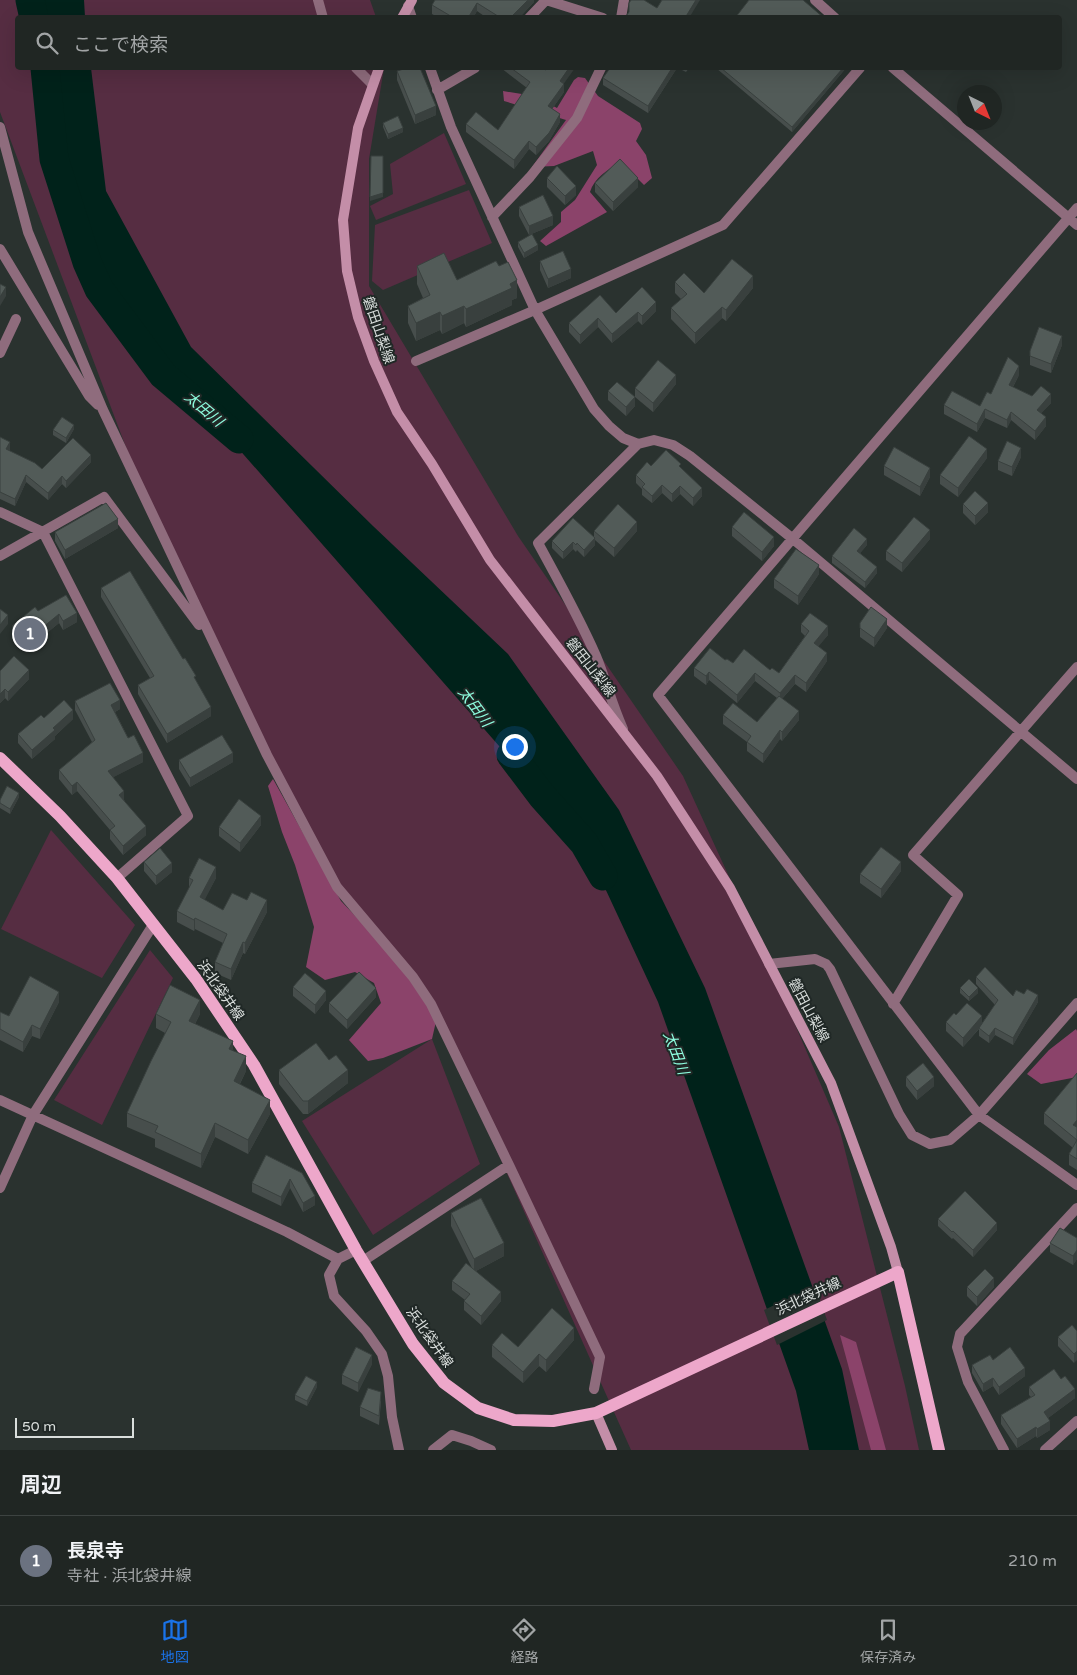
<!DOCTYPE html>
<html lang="ja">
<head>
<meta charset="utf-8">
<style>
  body { margin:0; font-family:"Varela Round","Noto Sans JP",sans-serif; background:#282e2b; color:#f1f3f6 }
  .compass { position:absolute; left:957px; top:85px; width:45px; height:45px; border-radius:50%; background:#202623; box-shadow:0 5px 20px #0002; rotate:137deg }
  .scale { position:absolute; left:15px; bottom:12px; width:119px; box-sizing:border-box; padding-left:5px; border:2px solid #d9dedc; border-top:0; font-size:14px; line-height:18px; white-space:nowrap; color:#d9dedc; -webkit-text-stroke:4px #202826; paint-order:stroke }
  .you { position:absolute; left:514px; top:746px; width:18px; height:18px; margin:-12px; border:4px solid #fff; border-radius:50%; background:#1a73e8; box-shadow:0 0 0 8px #1a73e833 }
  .badge { display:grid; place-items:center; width:32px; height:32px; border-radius:50%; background:#1a73e8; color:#fff; font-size:16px; font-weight:700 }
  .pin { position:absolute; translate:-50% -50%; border:2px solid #fff; box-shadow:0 1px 5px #0006 }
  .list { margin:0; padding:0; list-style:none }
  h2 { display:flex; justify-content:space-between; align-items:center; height:65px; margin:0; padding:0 20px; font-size:21px }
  h2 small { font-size:16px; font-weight:400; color:#a2a5a6 }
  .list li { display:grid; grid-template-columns:32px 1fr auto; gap:15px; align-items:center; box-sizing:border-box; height:90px; padding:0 20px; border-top:1px solid #3d4341 }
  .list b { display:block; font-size:19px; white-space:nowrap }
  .list p { margin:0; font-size:16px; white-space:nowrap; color:#a2a5a6 }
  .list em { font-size:16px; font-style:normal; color:#a2a5a6 }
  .icon { flex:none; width:28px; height:28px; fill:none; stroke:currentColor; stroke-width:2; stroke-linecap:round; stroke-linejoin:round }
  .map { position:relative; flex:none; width:1077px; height:1450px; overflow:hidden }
  .search { position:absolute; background:#202623; box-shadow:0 5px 20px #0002; left:15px; right:15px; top:15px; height:55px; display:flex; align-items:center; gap:12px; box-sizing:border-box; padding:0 18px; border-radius:5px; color:#a2a5a6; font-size:19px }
  .sheet { height:155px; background:#202623 }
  nav { display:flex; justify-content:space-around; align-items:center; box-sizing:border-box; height:70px; border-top:1px solid #3d4341; background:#202623; font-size:14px; color:#a2a5a6 }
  nav a { display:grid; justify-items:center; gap:2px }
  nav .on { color:#1a73e8 }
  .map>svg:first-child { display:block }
</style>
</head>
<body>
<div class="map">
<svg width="1077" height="1450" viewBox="0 0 1077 1450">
  <rect width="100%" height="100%" fill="#2a322f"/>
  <path fill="#562d42" d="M0,0H370L376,17L18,18V68H384L369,159V286L518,536L683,776L769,964L839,1127L905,1386L919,1450H631L431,1004L331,877L142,490L0,112Z
    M444,133L466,184L376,220L370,206L393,194L390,164Z
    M469,190L492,243L383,290L372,281L375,225Z
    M51,830L135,925L102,978L1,929Z
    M150,950L173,978L102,1125L54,1100Z
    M432,1039L480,1164L373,1235L302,1121Z"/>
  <path fill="#8b436a" d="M578,77L585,78L598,96L640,123L642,129L636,141L646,155L652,178L644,185L621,162C608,169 594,178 590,192L607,212L546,246L540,241L561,222V212L575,200L597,165L593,151L554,166L532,167L566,120L504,101L503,91L534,96L557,108L574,80Z
    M273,779L341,901L405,968L437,1017L432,1039L383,1058L368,1061L349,1040L381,1003L374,983L355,972L325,980L306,967L314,927L295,865L282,832L268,786Z
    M1076,1029L1077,1031V1077L1041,1084L1027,1074L1049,1050Z
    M840,1335L856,1342L886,1450H871Z"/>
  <path fill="#00221a" d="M30,0H84L85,17H34Z
    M45,68H91L106,191L191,347L373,526L508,654L619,810L705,988L842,1369L859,1450H809L796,1391L658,1002L584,843L209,415L133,334L87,262L54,159Z"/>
  <path fill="#2a322f" d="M815,1286L827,1320L777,1345L764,1310Z"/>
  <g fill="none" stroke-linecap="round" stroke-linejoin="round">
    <path stroke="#00221a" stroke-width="29" d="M30,0L34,18
      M45,68L54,159L87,262L99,289L163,375L239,439
      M511,755L542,796L584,843L603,876"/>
    <path stroke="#8f6c7d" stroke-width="10" d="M318,0L323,18
      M815,0L835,18
      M408,6L412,18
      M529,18L546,0L603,18
      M621,18L624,0
      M356,68L372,84
      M430,68L451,127L535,310L594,409L609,426L623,438L638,444
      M893,68L1077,225
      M437,90L475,68
      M0,127L28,232L103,410L267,755L337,887L413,977L431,1004L509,1165L600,1357L594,1389
      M1077,208L658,695L979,1115L1077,1185
      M492,217L530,177L577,118L601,68
      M0,249L89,396L98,405
      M0,353L16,319
      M416,361L535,310L723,225L860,68
      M0,512L43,532L188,816L117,878
      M0,556L104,497L199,625
      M623,729C612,705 606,680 596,656C579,617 558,580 538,543L638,444L654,440L673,445L690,456L793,539L1077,779
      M769,964L815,959L826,964L830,969L899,1114L912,1135L930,1144L950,1140L979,1115L1077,1003
      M893,1004L958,895L913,855L1077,667
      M0,1100L287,1232L338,1259
      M0,1188L33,1115L153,925
      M356,1250L338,1259L329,1275L334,1296L366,1331L382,1354L388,1376L392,1417L399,1450
      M363,1261L509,1165
      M433,1450L452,1435L471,1441L491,1450
      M1004,1450L968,1382L957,1347L960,1334L1077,1208
      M1045,1450L1077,1421"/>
    <path stroke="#c48ea8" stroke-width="10" d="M402,18L412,0
      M379,68L358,128L343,220L347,271L358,317L374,361L397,412L432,464L490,560L657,776L730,888L831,1083L891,1247L898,1272
      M596,1413L612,1450"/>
    <path stroke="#eda7ca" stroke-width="12" d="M0,758L60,816L117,878L196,979L254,1065L356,1250L413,1344L444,1383L478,1408L514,1420L553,1421L596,1413L898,1272L939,1450"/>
  </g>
  <path fill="#474e4c" d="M534,0V2L519,18H487L477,11L473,18H439L432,14V5Z
    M501,68H542L564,84V92L552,109L560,122L549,141L536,155L529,149L514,169L466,132V124L498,130L527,88Z
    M610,68H677L648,113L603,85V78Z
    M678,68H689L686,72Z
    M716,68H846L792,132Z
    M397,71L436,115L415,124L397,80Z
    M383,123L403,132L388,139L383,127Z
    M547,178L576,195L565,205L547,187Z
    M595,183L638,187L613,211L595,192Z
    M519,207L553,225L529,235L519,216Z
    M518,242L538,250L524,258L518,247Z
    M540,261L571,278L548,288L540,270Z
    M417,266L457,280L499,266L517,298L512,300V305L466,327L464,323L442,334L440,330L416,341L408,323V306L423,298L417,284Z
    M675,282L704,293L753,288L726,321L722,318L695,344L671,319V308L681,299L675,293Z
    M656,311L642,325L638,321L612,343L598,327L580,344L569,332V323L616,313Z
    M1062,345L1051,373L1030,365V351Z
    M1019,375L1013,387L1032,396L1051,403L1041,413L1046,426L1035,440L1011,420L1007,428L985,418L977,432L944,414V405L980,406L991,394Z
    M676,384L653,412L635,397V388Z
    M608,391L635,406L626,416L608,400Z
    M74,429L66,443L53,435V430Z
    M0,437L10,449L9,451L42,469L91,462L66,488L62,484L48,500L26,482L15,506L0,499Z
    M1021,457L1012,476L998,470V461Z
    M987,458L958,497L940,484V475Z
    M651,466L681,468L702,496L693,506L680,494L672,502L662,493L652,503L642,495V489L636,483V475Z
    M884,466L930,477L920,496L884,475Z
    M963,504L988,512L975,525L963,513Z
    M732,527L774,546L762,561L732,536Z
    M118,528L65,559L55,541V532Z
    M594,531H637L614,557L595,540V545L584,557L577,550L576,552L573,549L563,559L552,548V541L594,537Z
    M930,539L902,572L886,560V551Z
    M867,545L860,553L877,573L865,588L832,563V556Z
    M819,574L798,605L774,588V579Z
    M101,588L183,659L196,681L211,716L167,743L138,694V685L150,678L101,597Z
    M66,595L77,622L63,630L59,623L25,651L12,635V626Z
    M860,623L887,628L874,647L860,637Z
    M801,624L828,635L818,646L827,661L806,692L795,684L782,699L799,720L782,741L780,739L763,763L747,751V742L723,724V715L757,722L777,698L755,681L737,703L709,680L706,685L694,676V668L725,660L733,663L770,670L779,673L805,636L801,632Z
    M0,671L29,679L8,701L5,698L0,703Z
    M75,701L120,709L115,712L128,738L143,762L113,777L124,800L146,835L123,855L110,839V830L77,791L72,795L59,779V770L92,742L75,710Z
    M44,718L73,719L55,736V739L32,759L18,743V734Z
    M179,760L233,762L190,787L179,769Z
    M19,797L10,814L0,808V800Z
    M261,825L240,852L219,836V827Z
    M144,862L172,872L156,885L144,871Z
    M901,871L881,898L860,883V874Z
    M189,878H216L204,900L223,910L267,912L245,954L243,953L231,980L215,973V962L223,943L195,929L194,931L177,922V911L189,889Z
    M976,977L1013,996L1038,1002L1013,1045L995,1035L989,1043L979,1036V1029L963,1047L946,1031V1022L956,1015L982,1023L995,1005L976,984Z
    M293,987L326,1000L315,1014L293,996Z
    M960,988L978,993L969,1001L960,993Z
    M376,997L347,1029L329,1012V1003Z
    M59,1002L40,1039L32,1036L23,1052L0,1040V1012L9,1016Z
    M156,1014H200L195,1024L233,1051L246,1071L240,1084L270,1114L248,1154L215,1137L201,1168L155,1147V1139L127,1127V1113L165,1033L156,1028Z
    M329,1060L348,1083L308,1114H303L279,1084V1070Z
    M1077,1073V1170L1069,1165V1154L1073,1148L1044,1124V1113Z
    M906,1077L934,1086L917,1100L906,1086Z
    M266,1155L315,1205L303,1212L290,1188L281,1206L252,1192V1183Z
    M451,1213L504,1256L476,1271L501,1301L481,1325L464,1310V1301L465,1300L452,1290V1281L472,1268L451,1226Z
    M938,1219L997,1230L973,1257L953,1238L952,1239L938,1226Z
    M1077,1238V1259L1073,1265L1050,1252V1243Z
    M967,1287H994L977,1306L967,1296Z
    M1077,1331L1074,1363L1058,1346V1337Z
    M574,1340L546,1372L539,1366L523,1383L492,1357V1345L518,1347Z
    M372,1364L358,1392L342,1384V1375Z
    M972,1365L1025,1376L999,1395L993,1386L983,1392L972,1373Z
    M317,1387L307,1406L295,1400V1395Z
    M1029,1387L1075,1398L1048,1418L1050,1430L1037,1438L1036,1436L1017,1448L1001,1424V1415L1031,1397L1029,1395Z
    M381,1401L379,1425L360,1416V1407Z"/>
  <path fill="#39403e" d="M528,0H534V2L519,18H510Z
    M696,0H700L689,18H685Z
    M477,3V11L473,18H468Z
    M569,68H575L560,89V81Z
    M672,68H677L648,113V106Z
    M843,68H846L792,132V127Z
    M564,84V92L548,115V106Z
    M436,106V115L415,124V115Z
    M560,114V122L549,141L536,155V147Z
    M403,128V132L388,139V134Z
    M529,141V149L514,169V160Z
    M383,156V197L370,201V197Z
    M638,178V187L613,211V202Z
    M576,186V195L565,205V196Z
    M553,216V225L529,235V226Z
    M538,245V250L524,258V253Z
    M571,269V278L548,288V279Z
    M753,276V288L726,321V310Z
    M517,280V298L512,300V305L466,327V309Z
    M6,287V296L0,306V297Z
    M656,302V311L642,325V316Z
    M464,306V323L442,334V316Z
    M722,307V318L695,344V333Z
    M440,312V330L416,341V323Z
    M638,312V321L612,343V334Z
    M598,318V327L580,344V335Z
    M1062,336V345L1051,373V364Z
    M1019,366V375L1009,394V385Z
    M676,375V384L653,412V403Z
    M1051,394V403L1037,418V410Z
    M635,397V406L626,416V407Z
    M985,409V418L977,432V424Z
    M1011,412V420L1007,428V420Z
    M1046,417V426L1035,440V431Z
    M74,425V429L66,443V438Z
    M10,442V449L6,457V449Z
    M1021,448V457L1012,476V467Z
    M987,449V458L958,497V488Z
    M91,455V462L66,488V481Z
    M930,468V477L920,496V487Z
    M26,475V482L15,506V499Z
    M62,476V484L48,500V493Z
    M662,485V493L652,503V496Z
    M680,486V494L672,502V494Z
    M702,488V496L693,506V498Z
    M988,503V512L975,525V516Z
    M118,519V528L65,559V550Z
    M637,522V531L614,557V548Z
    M930,530V539L902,572V563Z
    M774,537V546L762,561V552Z
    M595,538V545L584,557V550Z
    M867,539V545L857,557V551Z
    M573,542V549L563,559V552Z
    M819,565V574L798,605V596Z
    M877,567V573L865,588V582Z
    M77,613V622L63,630V621Z
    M59,614V623L25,651V642Z
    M8,615V624L0,634V625Z
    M887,619V628L874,647V638Z
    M828,626V635L814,652V643Z
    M827,653V661L806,692V683Z
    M29,670V679L8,701V692Z
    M709,672V680L706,685V676Z
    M755,673V681L737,703V695Z
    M795,675V684L780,701V693Z
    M5,689V698L0,703V694Z
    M120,700V709L111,714V705Z
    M211,707V716L167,743V734Z
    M73,710V719L55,736V739L32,759V750L53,728Z
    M799,711V720L782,741V732Z
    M780,730V739L763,763V754Z
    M143,753V762L108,780V771Z
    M233,753V762L190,787V778Z
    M77,782V791L72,795V786Z
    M124,791V800L119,804V795Z
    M19,793V797L10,814V809Z
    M261,816V825L240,852V843Z
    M146,826V835L123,855V846Z
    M901,862V871L881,898V889Z
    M172,863V872L156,885V876Z
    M216,867V878L200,909V897Z
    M267,900V912L245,954V943Z
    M195,918V929L194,931V920Z
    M243,942V953L231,980V969Z
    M376,988V997L347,1029V1020Z
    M978,988V993L969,1001V997Z
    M326,991V1000L315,1014V1005Z
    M59,992V1002L40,1039V1029Z
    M1038,995V1002L1013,1045V1038Z
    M200,1000V1014L189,1035V1021Z
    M982,1016V1025L963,1047V1038Z
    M32,1025V1036L23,1052V1042Z
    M995,1028V1035L989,1043V1036Z
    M233,1041V1055L229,1049Z
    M246,1056V1071L234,1095V1081Z
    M348,1070V1083L308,1114V1101Z
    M934,1077V1086L917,1100V1091Z
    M270,1100V1114L248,1154V1140Z
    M1077,1120V1131L1073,1125Z
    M215,1123V1137L201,1168V1154Z
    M290,1179V1188L281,1206V1197Z
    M315,1196V1205L303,1212V1203Z
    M997,1223V1230L973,1257V1250Z
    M504,1243V1256L474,1272V1259Z
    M1077,1250V1259L1073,1265V1256Z
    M994,1278V1287L977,1306V1297Z
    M501,1292V1301L481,1325V1316Z
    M574,1328V1340L546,1372V1360Z
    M1077,1351V1360L1074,1363V1354Z
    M539,1354V1366L523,1383V1372Z
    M372,1355V1364L358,1392V1383Z
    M1025,1368V1376L999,1395V1387Z
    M993,1378V1386L983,1392V1384Z
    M317,1382V1387L307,1406V1401Z
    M1075,1389V1398L1044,1421V1412Z
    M1050,1421V1430L1037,1438V1429Z
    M1036,1427V1436L1017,1448V1439Z"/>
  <path fill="#525b58" stroke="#39403e" d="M435,0H528L510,18H501L477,3L468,18H454L432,5Z
    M631,0H644L657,8L662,0H696L685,18H629L626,16L629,12V3Z
    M749,0H803L824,18H735Z
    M407,68H420L436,106L415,115L397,71Z
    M511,68H542L546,70L548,68H569L560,81L564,84L548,106L560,114L549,133L536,147L529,141L514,160L466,124L476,112L498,130L530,82Z
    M610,68H672L648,106L603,78Z
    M721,68H843L792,127Z
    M398,116L403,128L388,134L383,123Z
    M371,156H383V193L370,197Z
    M620,159L638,178L613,202L595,183Z
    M557,166L576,186L565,196L547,178Z
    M543,195L553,216L529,226L519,207Z
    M532,234L538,245L524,253L518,242Z
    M563,251L571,269L548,279L540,261Z
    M444,253L457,280L496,261L499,266L508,262L517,280L510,284L512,288L466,309L464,306L442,316L440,312L416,323L408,306L430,295L417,266Z
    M732,259L753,276L726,310L722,307L695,333L671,308L687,294L675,282L684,273L704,293Z
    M0,284L6,287L0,297Z
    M642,287L656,302L642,316L638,312L612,334L598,318L580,335L569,323L600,295L616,313Z
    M1039,327L1062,336L1051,364L1030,356V351Z
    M1008,357L1019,366L1009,385L1032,396L1041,386L1051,394L1037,410L1046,417L1035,431L1011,412L1007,420L985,409L977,424L944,405L952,391L980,406L987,392L991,394Z
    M658,360L676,375L653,403L635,388Z
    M617,382L635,397L626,407L608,391Z
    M62,417L74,425L66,438L53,430Z
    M969,436L987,449L958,488L940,475Z
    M0,437L10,442L6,449L35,463L42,469L73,438L91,455L66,481L62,476L48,493L26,475L15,499L0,492Z
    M1007,441L1021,448L1012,467L998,461Z
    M894,447L930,468L920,487L884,466Z
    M666,450L681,464L679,466L702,488L693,498L680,486L672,494L662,485L652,496L642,487L645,484L636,475L647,462L651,466Z
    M975,491L988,503L975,516L963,504Z
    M106,503L118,519L65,550L55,532Z
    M618,504L637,522L614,548L594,531Z
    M744,512L774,537L762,552L732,527Z
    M914,517L930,530L902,563L886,551Z
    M573,518L595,538L584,550L577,543L576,545L573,542L563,552L552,541Z
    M854,528L867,539L857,551L877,567L865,582L832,556Z
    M796,549L819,565L798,596L774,579Z
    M130,571L183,659L185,658L196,676L194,677L211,707L167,734L138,685L154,676L101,588Z
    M66,595L77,613L63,621L59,614L25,642L12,626L35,607L38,611Z
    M871,607L887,619L874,638L860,628V623Z
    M0,609L8,615L0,625Z
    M810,613L828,626L814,643L827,653L806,683L795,675L780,693L755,673L737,695L709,672L706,676L694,668L710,648L725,660L727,659L733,663L744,649L770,670L772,668L779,673L809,631L801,624Z
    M14,656L29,670L8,692L5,689L0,694V671Z
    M110,683L120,700L111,705L128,738L134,735L143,753L108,771L124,791L119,795L146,826L123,846L110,830L115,826L77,782L72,786L59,770L95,740L75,701Z
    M779,696L799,711L782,732L780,730L763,754L747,742L751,736L723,715L733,703L757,722Z
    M64,700L73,710L53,728L55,730L32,750L18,734L41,715L44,718Z
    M222,735L233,753L190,778L179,760Z
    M7,786L19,793L10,809L0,803V800Z
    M239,799L261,816L240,843L219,827Z
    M881,847L901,862L881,889L860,874Z
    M160,848L172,863L156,876L144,862Z
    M199,858L216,867L200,897L223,910L232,893L247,900L251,892L267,900L245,943L243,942L231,969L215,962L227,934L195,918L194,920L177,911L193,880L189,878Z
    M985,967L1013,996L1016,990L1024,994L1027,989L1038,995L1013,1038L995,1028L989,1036L979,1028L998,1000L976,977Z
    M359,972L376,988L347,1020L329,1003Z
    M305,973L326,991L315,1005L293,987Z
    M30,976L59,992L40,1029L32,1025L23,1042L0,1029V1012L9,1016Z
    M969,979L978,988L969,997L960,988Z
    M170,985L200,1000L189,1021L233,1041L229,1049L246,1056L234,1081L270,1100L248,1140L215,1123L201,1154L155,1132L158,1126L127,1113L151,1061L171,1022L156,1014Z
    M967,1003L982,1016L963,1038L946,1022L954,1013L956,1015Z
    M316,1043L329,1060L336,1055L348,1070L308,1101H303L279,1070Z
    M923,1063L934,1077L917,1091L906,1077Z
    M1077,1073V1120L1073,1125L1077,1127V1159L1069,1154L1077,1140L1044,1113Z
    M266,1155L302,1173L315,1196L303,1203L290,1179L281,1197L252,1183Z
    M965,1191L997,1223L973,1250L953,1231L952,1232L938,1219Z
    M481,1198L504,1243L474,1259L451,1213Z
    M1060,1228L1077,1238V1250L1073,1256L1050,1243Z
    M466,1263L501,1292L481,1316L464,1301L470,1294L452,1281Z
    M985,1269L994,1278L977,1297L967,1287Z
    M552,1308L574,1328L546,1360L539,1354L523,1372L492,1345L502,1333L518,1347Z
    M1072,1325L1077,1331V1351L1074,1354L1058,1337Z
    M356,1347L372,1355L358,1383L342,1375Z
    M1010,1347L1025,1368L999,1387L993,1378L983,1384L972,1365L990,1355L993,1360Z
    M1054,1369L1061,1379L1065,1376L1075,1389L1044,1412L1050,1421L1037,1429L1036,1427L1017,1439L1001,1415L1035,1395L1029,1387Z
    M306,1376L317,1382L307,1401L295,1395Z
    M368,1388L381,1392L379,1416L360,1407Z"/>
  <g text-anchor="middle" stroke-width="4" stroke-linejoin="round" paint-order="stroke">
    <g font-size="14" fill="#d9dedc" stroke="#202826">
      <text transform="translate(379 330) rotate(71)" y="5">磐田山梨線</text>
      <text transform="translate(591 667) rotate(52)" y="5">磐田山梨線</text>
      <text transform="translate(221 990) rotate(55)" y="5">浜北袋井線</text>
      <text transform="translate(809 1010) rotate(62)" y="5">磐田山梨線</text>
      <text transform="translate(808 1296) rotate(-25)" y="5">浜北袋井線</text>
      <text transform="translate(430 1337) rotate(55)" y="5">浜北袋井線</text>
    </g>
    <g font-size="15" font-style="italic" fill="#8dfcde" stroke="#202826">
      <text transform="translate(204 409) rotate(40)" y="5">太田川</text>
      <text transform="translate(475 707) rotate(53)" y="5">太田川</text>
      <text transform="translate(676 1053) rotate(69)" y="5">太田川</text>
    </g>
  </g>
</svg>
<svg class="compass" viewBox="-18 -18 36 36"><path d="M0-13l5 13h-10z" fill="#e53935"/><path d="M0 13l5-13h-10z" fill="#a2a5a6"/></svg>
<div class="scale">50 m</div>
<div class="you"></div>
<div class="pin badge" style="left:30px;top:634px;background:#6b7280">1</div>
<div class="search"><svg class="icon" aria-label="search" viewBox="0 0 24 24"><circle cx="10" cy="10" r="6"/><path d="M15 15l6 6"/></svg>ここで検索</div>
</div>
<section class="sheet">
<h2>周辺<small></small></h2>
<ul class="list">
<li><span class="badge" style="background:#6b7280">1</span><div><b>長泉寺</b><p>寺社 · 浜北袋井線</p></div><em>210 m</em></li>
</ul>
</section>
<nav>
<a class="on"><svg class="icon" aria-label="map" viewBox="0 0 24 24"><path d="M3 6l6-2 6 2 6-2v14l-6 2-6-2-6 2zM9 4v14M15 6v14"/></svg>地図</a>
<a><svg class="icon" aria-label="directions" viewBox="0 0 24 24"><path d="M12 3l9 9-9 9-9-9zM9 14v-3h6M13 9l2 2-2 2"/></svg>経路</a>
<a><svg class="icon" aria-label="saved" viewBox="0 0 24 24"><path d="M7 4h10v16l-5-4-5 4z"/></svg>保存済み</a>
</nav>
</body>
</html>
